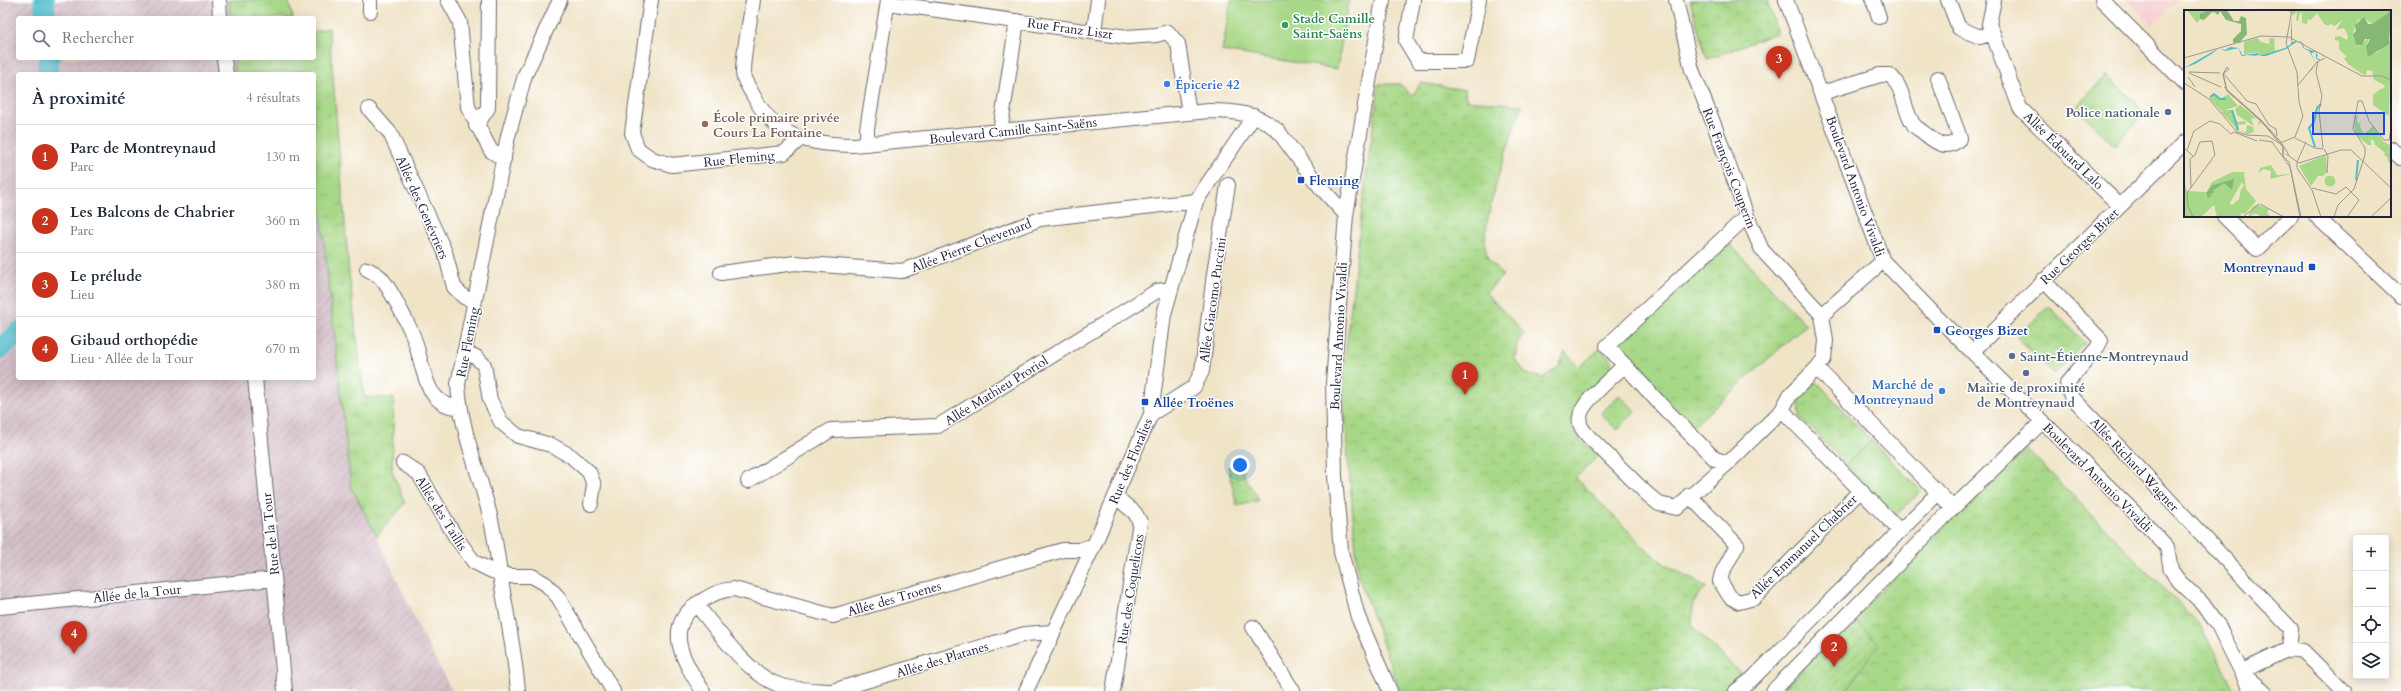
<!DOCTYPE html>
<html lang="fr">
<head>
<meta charset="utf-8">
<style>
  body { margin:0; font-family:Cardo,serif; background:#f6f6f7; color:#1f2937 }
  .controls { position:absolute; right:12px; bottom:12px; display:grid; overflow:hidden; border-radius:4px; box-shadow:0 2px 10px #0003 }
  .controls button { width:36px; height:36px; display:grid; place-items:center; padding:0; border:0; border-bottom:1px solid #e0e1e3; background:#fff; color:#1f2937; font:20px sans-serif }
  .you { position:absolute; left:1240px; top:465px; width:14px; height:14px; margin:-10px; border:3px solid #fff; border-radius:50%; background:#1a73e8; box-shadow:0 0 0 6px #1a73e833 }
  .badge { display:grid; place-items:center; width:26px; height:26px; border-radius:50%; background:#c8321e; color:#fff; font-size:13px; font-weight:700 }
  .pin { position:absolute; translate:-50% -33px; filter:drop-shadow(0 1px 2px #0008) }
  .pin::after { content:''; position:absolute; top:21px; width:14px; height:12px; background:inherit; clip-path:polygon(0 0,100% 0,50% 100%) }
  .list { margin:0; padding:0; list-style:none }
  h2 { display:flex; justify-content:space-between; align-items:center; height:52px; margin:0; padding:0 16px; font-size:17px }
  h2 small { font-size:13px; font-weight:400; color:#747a83 }
  .list li { display:grid; grid-template-columns:26px 1fr auto; gap:12px; align-items:center; box-sizing:border-box; height:64px; padding:0 16px; border-top:1px solid #e0e1e3 }
  .list b { display:block; font-size:15px; white-space:nowrap }
  .list p { margin:0; font-size:13px; white-space:nowrap; color:#747a83 }
  .list em { font-size:13px; font-style:normal; color:#747a83 }
  .icon { flex:none; width:22px; height:22px; fill:none; stroke:currentColor; stroke-width:2; stroke-linecap:round; stroke-linejoin:round }
  .map { position:relative; flex:none; width:2401px; height:691px; overflow:hidden }
  .search { position:absolute; background:#fff; box-shadow:0 2px 10px #0003; left:16px; top:16px; width:300px; height:44px; display:flex; align-items:center; gap:10px; box-sizing:border-box; padding:0 14px; border-radius:4px; color:#747a83; font-size:15px }
  .panel { position:absolute; background:#fff; box-shadow:0 2px 10px #0003; left:16px; top:72px; width:300px; height:308px; border-radius:4px }
  .map>svg:first-child { display:block }
</style>
</head>
<body>
<div class="map">
<svg width="2401" height="691" viewBox="0 0 2401 691">
  <defs>
    <pattern id="industrial-furrows" width="10" height="10" patternUnits="userSpaceOnUse"><rect width="10" height="10" fill="#d2bdc6"/><path d="M-1 1l2-2M0 10L10 0M9 11l2-2" fill="none" stroke="#b4a2ab"/></pattern>
    <pattern id="grass-tufts" width="24" height="20" patternUnits="userSpaceOnUse"><rect width="24" height="20" fill="#a7d887"/><path d="M3 7l-1-3M5 7V3M7 7l1-3M15 17l-1-3M17 17v-4M19 17l1-3" fill="none" stroke="#8fb975"/></pattern>
    <pattern id="park-crowns" width="20" height="18" patternUnits="userSpaceOnUse"><rect width="20" height="18" fill="#a7d887"/><path d="M2 6a3 3 0 1 1 6 0M12 15a3 3 0 1 1 6 0" fill="none" stroke="#8fb975"/></pattern>
    <pattern id="garden-furrows" width="10" height="10" patternUnits="userSpaceOnUse"><rect width="10" height="10" fill="#a7d887"/><path d="M-1 1l2-2M0 10L10 0M9 11l2-2" fill="none" stroke="#8fb975"/></pattern>
  </defs>
  <rect width="100%" height="100%" fill="#fff"/>
  <filter id="ink" filterUnits="userSpaceOnUse"><feTurbulence type="fractalNoise" baseFrequency=".025" numOctaves="2"/><feDisplacementMap in="SourceGraphic" scale="8" xChannelSelector="R" yChannelSelector="G"/><feConvolveMatrix kernelMatrix="1 2 1 2 8 2 1 2 1" color-interpolation-filters="sRGB"/></filter>
  <filter id="wash" filterUnits="userSpaceOnUse"><feTurbulence type="fractalNoise" baseFrequency=".012" numOctaves="4" result="noise"/><feDisplacementMap in="SourceGraphic" scale="16" xChannelSelector="R" yChannelSelector="G"/><feGaussianBlur stdDeviation="0.9" result="paint"/><feColorMatrix in="noise" values="0 0 0 0 0 0 0 0 0 0 0 0 0 0 0 0 0 1.4 0 .05"/><feComposite in="paint" operator="in"/></filter>
  <g filter="url(#wash)">
    <rect width="100%" height="100%" fill="#f0e4c7"/>
    <path fill="#f7cfd1" d="M2127,0H2178L2152,25Z"/>
    <path fill="url(#industrial-furrows)" d="M0,0H229L230,18H18V58H234L235,74H18V378H314V152L351,487L377,536L420,630L452,691H0Z"/>
    <path fill="url(#grass-tufts)" stroke="#647d61" d="M229,0H288L293,18H230Z
      M329,28L349,273L364,397L394,398L392,471L405,503L377,536L351,487L314,152V74H305V71L235,74L234,58H314V32Z
      M2107,75L2146,113L2114,145L2076,107Z
      M1725,239L1806,325L1690,429L1613,348Z
      M1814,382H1817L1872,441L1846,465L1800,417L1799,397Z"/>
    <path fill="url(#park-crowns)" stroke="#647d61" d="M1690,0H1767L1777,33L1707,59Z
      M1421,83L1465,90L1466,100L1522,105C1512,136 1477,227 1487,256C1489,262 1498,270 1503,275L1486,293L1524,333L1517,344L1515,359L1526,374L1543,378L1559,366L1565,352L1579,367L1601,348L1611,360V370C1596,385 1565,407 1574,431C1578,440 1592,449 1599,455L1576,478L1649,552L1666,565L1707,587C1691,600 1693,606 1692,626L1740,673L1731,686L1730,691H1400L1358,576L1342,385L1362,208L1379,84H1400L1412,96Z
      M2049,306L2085,343L2053,374L2017,337Z
      M2027,449L2200,625L2235,691H1779L1943,528Z
      M1242,464C1242,482 1255,486 1258,501L1237,506L1228,467Z"/>
    <path fill="url(#garden-furrows)" stroke="#647d61" d="M1854,619L1879,644L1845,691H1782Z"/>
    <path fill="#a7d887" stroke="#647d61" d="M1231,0H1349L1337,69L1222,51Z
      M1619,395L1636,411L1617,430L1601,414Z
      M1872,441L1921,491L1895,516L1846,465Z"/>
    <g fill="none" stroke-linecap="round" stroke-linejoin="round">
      <path stroke="#50bccb" stroke-width="21" d="M44,0L46,18
        M47,74L49,58
        M0,348L16,336L18,332"/>
    </g>
  </g>
  <g filter="url(#ink)">
    <g fill="none" stroke-linecap="round" stroke-linejoin="round">
      <defs>
        <path id="minor" d="M219,0L220,18
          M448,0L460,22L468,107L491,151L504,159
          M651,0L632,133L638,149L652,159L672,165L784,153L799,140
          M753,0C750,24 743,49 743,73C743,80 750,89 753,95C776,139 808,144 854,145L1209,111C1235,111 1258,113 1278,131L1316,182L1346,215
          M1383,0L1346,215L1333,383L1335,476L1341,552L1358,617L1390,691
          M1413,0L1406,41L1418,61H1467L1479,0
          M1676,0L1692,70L1715,127L1747,216L1762,250L1822,315
          M1786,0L1883,261L1938,318L2135,513L2167,547L2171,570L2179,581L2202,603L2218,625L2251,691
          M1873,0L1879,17
          M1948,0L1959,28L1980,37L1993,33
          M1994,0L1989,24L2020,108L2120,206
          M2102,0L2185,83
          M888,3L1127,37L1156,35L1168,32L1178,44L1189,113
          M370,11V0
          M1094,31L1098,0
          M224,58L226,74
          M1822,93L1880,75H1890C1905,89 1903,110 1914,125C1916,128 1921,130 1924,133C1935,142 1947,152 1960,138L1938,78
          M369,109L390,133L445,252L454,287L464,297L474,301
          M476,126L488,108L489,0
          M1000,132L1017,21
          M867,144V129L888,0
          M2390,148L2401,158
          M1747,216L1607,346L1662,406L1715,459L1728,463L1782,410L1790,395L1817,368L1824,359L1826,341L1822,315L1883,261
          M2224,216L2257,249L2291,216
          M2316,216L2401,296
          M367,269C371,271 377,274 380,277C389,286 405,318 411,331C424,357 421,407 459,407
          M721,273L795,263L902,271L1040,219L1196,201
          M2043,280L2101,340L2097,348L2067,383L2071,396L2291,629L2289,649
          M1973,351L2185,142
          M464,352L476,357L484,365L490,400L501,422L518,436L551,445L571,456L589,472L594,485L591,504
          M1625,365C1614,376 1581,402 1580,417C1578,425 1583,430 1588,436L1647,494L1659,504L1677,508L1728,463
          M1817,368L1953,508L2043,421
          M255,378L285,691
          M1782,410L1900,531
          M1151,414L1194,387L1202,371L1214,274L1228,185
          M403,463L419,474L455,536L474,562L492,571L510,576H532L546,584L558,597L613,691
          M748,481L831,430L938,426L1157,291L1170,289
          M1689,495L1737,545L1722,573L1720,581L1730,597L1739,602L1754,598L1861,490
          M696,604C716,629 749,675 779,685C794,690 813,690 828,691
          M0,607L274,579
          M1253,627L1293,691
          M2242,671L2289,649L2303,651L2343,691
          M2246,676L2264,691
          M518,691C515,656 509,626 503,592C498,564 496,536 488,508C477,467 460,426 458,384L508,136L525,75L560,0
          M703,691C684,662 661,627 700,602C712,595 719,590 734,589L833,616L1063,550H1079L1094,545
          M832,691L1025,634L1052,632
          M1026,691L1094,545L1151,414L1164,314L1196,201L1254,116
          M1113,691L1140,522L1135,513L1115,496
          M1736,691L1752,679L1938,493
          M1773,691L1953,508"/>
      </defs>
      <use href="#minor" stroke="#6a666c" stroke-width="16"/>
      <use href="#minor" stroke="#fff" stroke-width="14"/>
    </g>
  </g>
  <circle fill="#2e9e5b" stroke="#fff" stroke-width="1.5" cx="1285" cy="25" r="4"/>
  <g fill="#3f7fe0" stroke="#fff" stroke-width="1.5">
    <circle cx="1167" cy="84" r="4"/>
    <circle cx="1942" cy="391" r="4"/>
  </g>
  <g fill="#5c6f8a" stroke="#fff" stroke-width="1.5">
    <circle cx="2168" cy="112" r="4"/>
    <circle cx="2012" cy="356" r="4"/>
    <circle cx="2026" cy="373" r="4"/>
  </g>
  <circle fill="#8d6e63" stroke="#fff" stroke-width="1.5" cx="705" cy="124" r="4"/>
  <g fill="#1a4fb4" stroke="#fff" stroke-width="1.5">
    <rect x="1297" y="176" width="8" height="8" rx="2"/>
    <rect x="2308" y="263" width="8" height="8" rx="2"/>
    <rect x="1933" y="326" width="8" height="8" rx="2"/>
    <rect x="1141" y="398" width="8" height="8" rx="2"/>
  </g>
  <g text-anchor="middle" stroke-width="3" stroke-linejoin="round" paint-order="stroke">
    <g font-size="13" font-weight="bold" fill="#27864d" stroke="#fff" text-anchor="start">
      <text x="1293" y="23">Stade Camille<tspan x="1293" dy="15">Saint-Saëns</tspan></text>
    </g>
    <g font-size="13" fill="#22223b" stroke="#fff">
      <text transform="translate(1070 28) rotate(8)" y="5">Rue Franz Liszt</text>
      <text transform="translate(1013 130) rotate(-6)" y="5">Boulevard Camille Saint-Saëns</text>
      <text transform="translate(2064 150) rotate(44)" y="5">Allée Édouard Lalo</text>
      <text transform="translate(739 158) rotate(-6)" y="5">Rue Fleming</text>
      <text transform="translate(1730 168) rotate(69)" y="5">Rue François Couperin</text>
      <text transform="translate(1856 186) rotate(70)" y="5">Boulevard Antonio Vivaldi</text>
      <text transform="translate(423 207) rotate(66)" y="5">Allée des Genévriers</text>
      <text transform="translate(971 245) rotate(-21)" y="5">Allée Pierre Chevenard</text>
      <text transform="translate(2079 246) rotate(-44)" y="5">Rue Georges Bizet</text>
      <text transform="translate(1212 300) rotate(-82)" y="5">Allée Giacomo Puccini</text>
      <text transform="translate(1338 336) rotate(-87)" y="5">Boulevard Antonio Vivaldi</text>
      <text transform="translate(467 342) rotate(-79)" y="5">Rue Fleming</text>
      <text transform="translate(996 390) rotate(-32)" y="5">Allée Mathieu Proriol</text>
      <text transform="translate(1130 461) rotate(-67)" y="5">Rue des Floralies</text>
      <text transform="translate(2135 464) rotate(47)" y="5">Allée Richard Wagner</text>
      <text transform="translate(2098 477) rotate(45)" y="5">Boulevard Antonio Vivaldi</text>
      <text transform="translate(442 513) rotate(58)" y="5">Allée des Taillis</text>
      <text transform="translate(270 534) rotate(-96)" y="5">Rue de la Tour</text>
      <text transform="translate(1803 546) rotate(-44)" y="5">Allée Emmanuel Chabrier</text>
      <text transform="translate(1130 589) rotate(-81)" y="5">Rue des Coquelicots</text>
      <text transform="translate(137 593) rotate(-6)" y="5">Allée de la Tour</text>
      <text transform="translate(894 598) rotate(-16)" y="5">Allée des Troenes</text>
      <text transform="translate(942 659) rotate(-17)" y="5">Allée des Platanes</text>
    </g>
    <g font-size="13" font-weight="bold" fill="#366cbe" stroke="#fff" text-anchor="start">
      <text x="1175" y="89">Épicerie 42</text>
      <text x="1934" y="389" text-anchor="end">Marché de<tspan x="1934" dy="15">Montreynaud</tspan></text>
    </g>
    <g font-size="13" font-weight="bold" fill="#4e5e75" stroke="#fff" text-anchor="end">
      <text x="2160" y="117">Police nationale</text>
      <text x="2020" y="361" text-anchor="start">Saint-Étienne-Montreynaud</text>
      <text x="2026" y="392" text-anchor="middle">Mairie de proximité<tspan x="2026" dy="15">de Montreynaud</tspan></text>
    </g>
    <g font-size="13" font-weight="bold" fill="#785e54" stroke="#fff" text-anchor="start">
      <text x="713" y="122">École primaire privée<tspan x="713" dy="15">Cours La Fontaine</tspan></text>
    </g>
    <g font-size="13" font-weight="bold" fill="#164399" stroke="#fff" text-anchor="start">
      <text x="1309" y="185">Fleming</text>
      <text x="2304" y="272" text-anchor="end">Montreynaud</text>
      <text x="1945" y="335">Georges Bizet</text>
      <text x="1153" y="407">Allée Troënes</text>
    </g>
  </g>
  <g transform="translate(2184 10)">
    <rect width="207" height="207" fill="#f0e4c7"/>
    <path d="M3,0H24L13,13ZM103,0H207L205,4L188,14L181,9L174,10L169,23L172,35L175,36L185,28L183,34L188,44L194,42L207,29L205,106L189,95V85L196,79L201,78L199,74L190,70L188,61L183,60L182,65L178,64L164,54L160,48L163,47L155,39V31L151,30V27L156,26L163,30L164,26L160,18L152,20L158,10L151,16L146,14L145,16L140,14L133,3L127,10L124,9L123,14L118,13V3H116L114,11L112,10L113,2L109,5ZM56,95L77,112L74,116L75,110L71,108L67,109L70,116L53,105L51,99ZM49,100L53,112L61,111L62,114L54,115L55,121L62,122L63,115L69,117L70,122L63,124L52,120ZM48,162H60L62,179L72,191L61,204L58,203L56,205L58,207H33L30,195L17,207H0V171L3,181L22,182L19,189L28,172ZM58,172L60,176L57,179L55,189L48,195L46,193Z" fill="#a7d887" fill-rule="evenodd"/>
    <path d="M24,0H43L50,11H55L57,6L62,8L63,24L56,32L49,33V29L57,21V14L42,10L36,1L34,5L30,2L27,3L20,10L16,9V4ZM207,1L205,34L184,47L182,37L186,29H181L178,35H172L169,24L172,21L171,15L180,7L184,14H188ZM50,169L48,180L40,173L28,181H31L25,186L30,185L24,188L22,183L29,175Z" fill="#85b874"/>
    <path d="M30,84L36,89L44,84L54,96L37,101L25,88ZM170,106H174L173,112L177,114L176,117L180,124L189,116L199,131L207,136V153H205L203,147L200,145L201,143L190,134L191,132L187,129V135H184L171,124ZM87,155L93,165L107,164L86,169L87,161L79,159L75,163L73,171L76,158Z" fill="#a7d887"/>
    <path d="M74,195L85,199L83,203L87,207H77L72,203L64,207L69,196Z" fill="#a7d887"/>
    <path d="M73,28L77,32L85,34L86,28H90L91,41L76,46L75,42L60,44V32ZM40,100H48L53,119L37,102ZM142,145L143,162L139,166H134L127,176L115,156ZM140.5 171a5.5 5.5 0 1 1 11 0a5.5 5.5 0 1 1-11 0Z" fill="#a7d887"/>
    <path d="M112,0L110,5L108,9V30L107,32L112,31H116L119,33L120,38L129,41H131L132,42L134,46L132,48L136,49V50L132,49V42L127,43L132,53L125,41L119,38L118,33L114,31L102,39L82,46H75L63,45L59,46H58L57,45L56,43L55,38L41,41L35,38L29,43L11,54L0,58L35,38L41,40L46,37L55,38L58,45L75,43V45H71L75,46L101,38L107,34V21L108,9Z" fill="#50bccb"/>
    <path fill="none" stroke="#50bccb" stroke-width="2" d="M26,87L30,84L36,89H42M48,100L54,120M131,137L125,118L130,112L133,98L137,94M172,170L174,150"/>
    <path fill="none" stroke="#9e968f" stroke-width="1" d="M108,0L102,33L113,62L115,92L119,106L111,127M0,48L77,26L105,27L178,66H198L207,70M134,51L132,62L138,86M131,55L125,62L133,52L141,48M5,62L36,63M5,63L37,77M39,63L63,91L72,94L85,115L92,119L93,126M4,67L11,77M0,73L25,89L53,122L63,125L84,126L95,133M114,75L125,62M40,77L77,110L97,132M138,86L135,101L139,138M111,128L131,138L139,139M75,130L89,132M88,132L106,157L116,207M97,132L105,145M96,133L111,127M0,138L9,146M140,139L144,146L143,163M3,140L10,121L26,111L36,114L47,124L50,122L73,131M102,144L115,153L157,140H167L207,178M99,145V137L98,136L95,132L78,112L43,81L39,64L45,59L43,57L39,64L43,81L77,111L99,137V146L105,152L117,207M113,152L122,132M113,152V158L128,180L137,207M7,178L6,149L11,145L16,132L28,131L31,145L3,183L4,196L9,207M128,178L152,184L162,177L175,190L163,207M76,194L100,207M59,207L75,194M150,207L154,195L170,179L181,145V138L169,119L174,91H178L185,111L200,130H205L207,119M187,207L207,188"/>
    <path fill="#1d4ed8" fill-opacity="0.15" stroke="#1d4ed8" stroke-width="2" d="M129,103H200V124H129Z"/>
    <rect width="207" height="207" fill="none" stroke="#22223b" stroke-width="2"/>
  </g>
</svg>
<div class="controls">
<button>+</button>
<button>−</button>
<button><svg class="icon" aria-label="locate" viewBox="0 0 24 24"><circle cx="12" cy="12" r="6"/><path d="M12 2v4M12 18v4M2 12h4M18 12h4"/></svg></button>
<button><svg class="icon" aria-label="layers" viewBox="0 0 24 24"><path d="M12 4l9 5-9 5-9-5zM3 14l9 5 9-5"/></svg></button>
</div>
<div class="you"></div>
<div class="pin badge" style="left:1465px;top:395px">1</div>
<div class="pin badge" style="left:1834px;top:667px">2</div>
<div class="pin badge" style="left:1779px;top:79px">3</div>
<div class="pin badge" style="left:74px;top:654px">4</div>
<div class="search"><svg class="icon" aria-label="search" viewBox="0 0 24 24"><circle cx="10" cy="10" r="6"/><path d="M15 15l6 6"/></svg>Rechercher</div>
<section class="panel">
<h2>À proximité<small>4 résultats</small></h2>
<ul class="list">
<li><span class="badge">1</span><div><b>Parc de Montreynaud</b><p>Parc</p></div><em>130 m</em></li>
<li><span class="badge">2</span><div><b>Les Balcons de Chabrier</b><p>Parc</p></div><em>360 m</em></li>
<li><span class="badge">3</span><div><b>Le prélude</b><p>Lieu</p></div><em>380 m</em></li>
<li><span class="badge">4</span><div><b>Gibaud orthopédie</b><p>Lieu · Allée de la Tour</p></div><em>670 m</em></li>
</ul>
</section>
</div>
</body>
</html>
